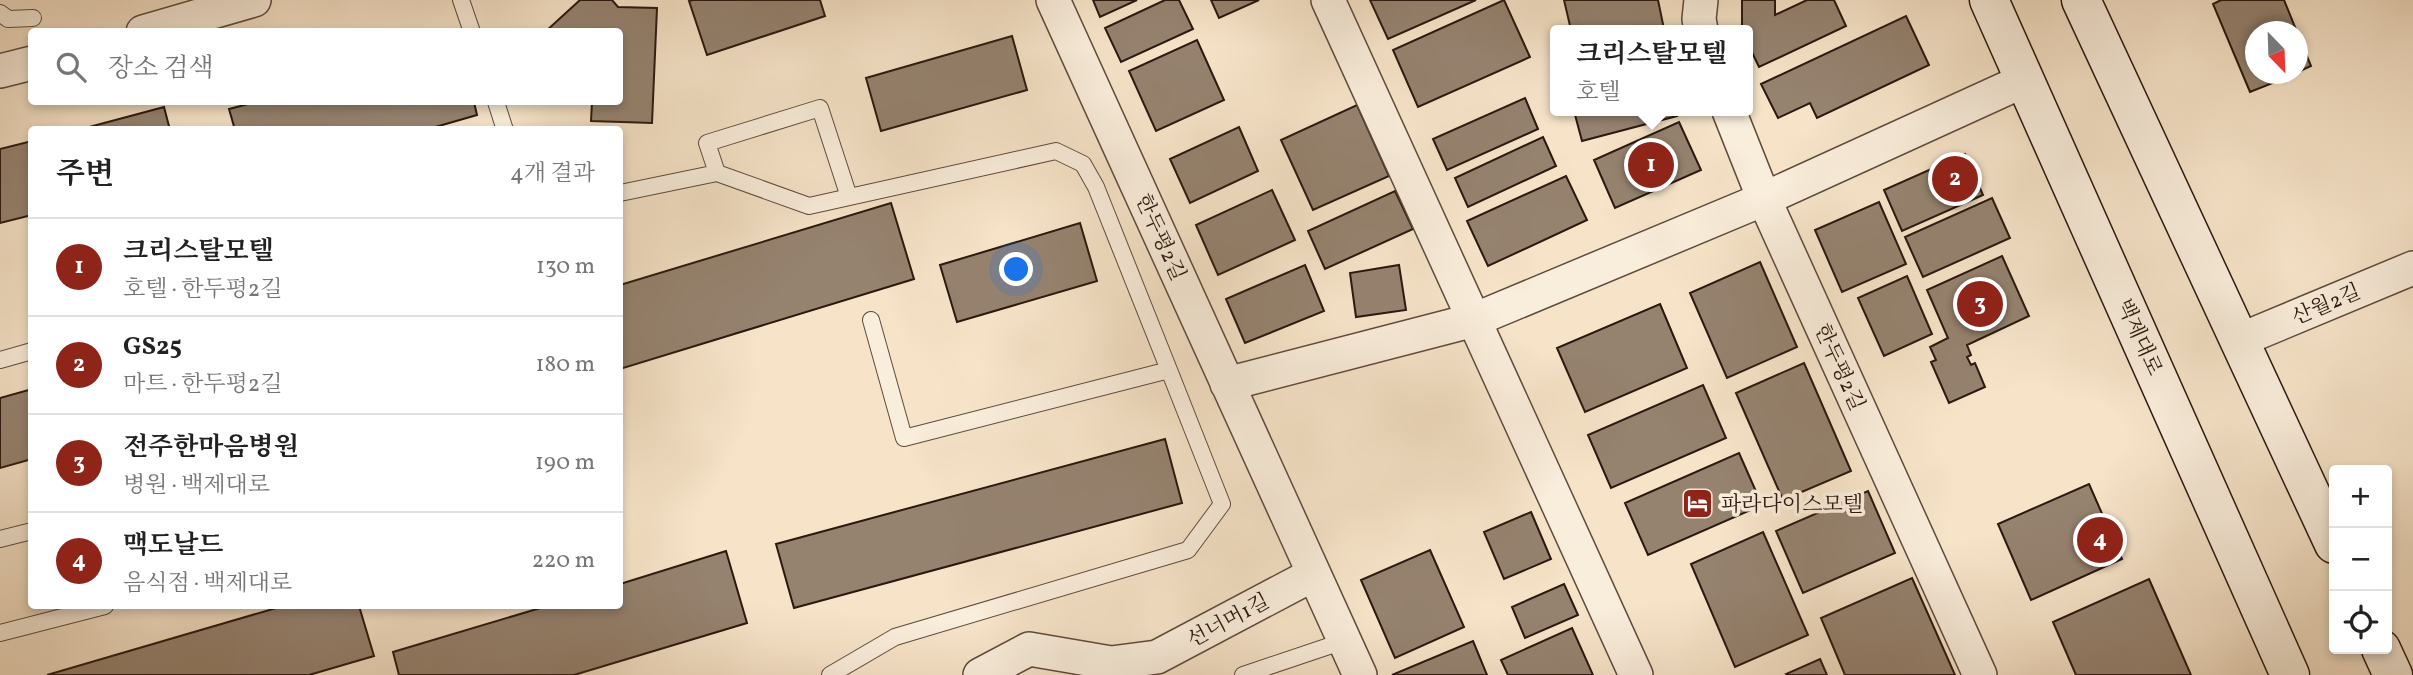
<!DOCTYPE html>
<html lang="ko">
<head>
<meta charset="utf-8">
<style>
  body { margin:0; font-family:Vollkorn,"Noto Serif KR",serif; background:#f2f2f2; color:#222 }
  .controls { position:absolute; right:21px; bottom:21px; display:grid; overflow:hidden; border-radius:7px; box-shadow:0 4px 10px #0003 }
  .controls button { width:63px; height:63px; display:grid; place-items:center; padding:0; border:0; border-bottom:2px solid #e0e0e0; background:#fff; color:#222; font:35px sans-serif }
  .compass { position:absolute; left:2245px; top:21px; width:63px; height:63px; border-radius:50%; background:#fff; box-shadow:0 4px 10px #0003; rotate:157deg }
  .you { position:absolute; left:1017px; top:270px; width:24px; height:24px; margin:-18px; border:5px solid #fff; border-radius:50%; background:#1a73e8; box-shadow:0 0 0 10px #1a73e833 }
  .badge { display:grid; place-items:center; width:46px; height:46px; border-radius:50%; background:#8f2418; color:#fff; font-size:23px; font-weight:700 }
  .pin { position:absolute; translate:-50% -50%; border:4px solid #fff; box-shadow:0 2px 7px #0006 }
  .popup { position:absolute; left:1550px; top:25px; width:203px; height:91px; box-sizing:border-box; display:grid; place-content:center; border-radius:7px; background:#fff; filter:drop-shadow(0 2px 5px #0005); font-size:23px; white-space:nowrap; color:#767676 }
  .popup b { font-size:26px; color:#222 }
  .popup::after { content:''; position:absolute; left:50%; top:100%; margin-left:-14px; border:14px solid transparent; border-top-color:#fff }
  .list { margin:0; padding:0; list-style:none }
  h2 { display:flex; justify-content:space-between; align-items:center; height:91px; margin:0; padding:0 28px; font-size:30px }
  h2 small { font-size:23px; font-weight:400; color:#767676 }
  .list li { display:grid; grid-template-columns:46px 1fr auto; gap:21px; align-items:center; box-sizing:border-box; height:98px; padding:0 28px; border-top:2px solid #e0e0e0 }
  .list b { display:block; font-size:26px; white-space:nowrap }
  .list p { margin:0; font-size:23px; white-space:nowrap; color:#767676 }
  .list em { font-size:23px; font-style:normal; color:#767676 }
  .icon { flex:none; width:38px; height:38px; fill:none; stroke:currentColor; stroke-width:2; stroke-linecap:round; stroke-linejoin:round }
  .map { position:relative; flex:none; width:2413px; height:675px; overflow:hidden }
  .search { position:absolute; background:#fff; box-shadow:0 4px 10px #0003; left:28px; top:28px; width:595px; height:77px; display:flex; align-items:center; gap:18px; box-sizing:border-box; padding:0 24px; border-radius:7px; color:#767676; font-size:26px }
  .panel { position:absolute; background:#fff; box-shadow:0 4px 10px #0003; left:28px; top:126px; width:595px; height:483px; border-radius:7px }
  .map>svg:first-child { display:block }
</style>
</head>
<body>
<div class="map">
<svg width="2413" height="675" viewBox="0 0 2413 675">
  <rect width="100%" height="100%" fill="#f6e3c8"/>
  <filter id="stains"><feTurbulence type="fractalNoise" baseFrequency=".00286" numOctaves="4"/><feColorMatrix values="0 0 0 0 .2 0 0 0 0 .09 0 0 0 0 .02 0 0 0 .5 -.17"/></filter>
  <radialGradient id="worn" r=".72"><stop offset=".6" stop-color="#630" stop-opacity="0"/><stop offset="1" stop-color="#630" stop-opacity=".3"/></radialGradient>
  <path fill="#95826f" stroke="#2b180f" stroke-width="2" d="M580,0H612L618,7L657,8L652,123L591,121L592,102H620V32H545Z
    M693,0H820L825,16L707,55L689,1Z
    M1093,0H1137L1100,17Z
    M1165,0H1179L1193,29L1121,62L1105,28Z
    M1211,0H1259L1219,18Z
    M1370,0H1476L1388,39Z
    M1504,0L1530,57L1418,107L1393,50Z
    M1564,0H1658L1664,29L1571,30Z
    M1742,0H1775V15L1807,0H1834L1846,26L1759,67L1747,42V30H1742Z
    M2221,0H2284L2297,32H2256V74H2295L2250,92L2213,4Z
    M1906,16L1929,65L1817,118L1810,103L1778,118L1761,84Z
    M2298,34L2311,66L2298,72Z
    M1012,36L1027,90L881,131L866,78Z
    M1197,40L1224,100L1156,131L1129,71Z
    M1525,98L1538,129L1447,170L1433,139Z
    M256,102H474L477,115L425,130H235L229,109Z
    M1357,105L1389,176L1313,210L1281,140Z
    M164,107L170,130H78Z
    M1574,111H1675L1677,116L1582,141Z
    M1679,122L1701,170L1615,208L1594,160Z
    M1239,127L1258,171L1190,203L1170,159Z
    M1543,137L1556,166L1468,207L1455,178Z
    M32,141V215L0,223V149Z
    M1965,154L1983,195L1902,231L1884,190Z
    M1566,176L1587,220L1488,266L1467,221Z
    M1272,190L1295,240L1218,275L1196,225Z
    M1395,191L1413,229L1325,269L1308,231Z
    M1992,198L2010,238L1923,277L1905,237Z
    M1879,202L1906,264L1842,292L1815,230Z
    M891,203L914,279L620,369V285Z
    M1080,223L1097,281L957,322L940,265Z
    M2002,256L2029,316L1967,345L1971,355L1967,357L1971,365L1975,363L1985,387L1949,403L1931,362L1936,360L1930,347L1948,338L1927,290Z
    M1760,262L1797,347L1727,378L1690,293Z
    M1305,265L1324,311L1245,343L1226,299Z
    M1399,265L1406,310L1356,317L1350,273Z
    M1907,276L1932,334L1884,356L1858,298Z
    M1660,304L1687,368L1585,412L1557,348Z
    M1804,363L1851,471L1783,500L1736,393Z
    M1703,385L1726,438L1611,488L1588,435Z
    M32,389V459L0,468V398Z
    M1165,439L1182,503L794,608L776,544Z
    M1739,453L1762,505L1648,555L1625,503Z
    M2089,484L2122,559L2031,600L1998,524Z
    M1868,491L1895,553L1803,593L1776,531Z
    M1531,512L1551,559L1504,579L1484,532Z
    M1763,532L1808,635L1735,667L1691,564Z
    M1430,550L1464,627L1395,658L1361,580Z
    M726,551L747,623L574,675H399L393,652L547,606H620V584Z
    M1912,578L1955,675H1845L1821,618Z
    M2149,579L2191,675H2076L2053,622Z
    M1564,584L1578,615L1525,638L1512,607Z
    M283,606H359L374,656L309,675H47Z
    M1572,628L1593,675H1508L1501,660Z
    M1473,641L1487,675H1392Z
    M1820,659L1827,675H1787L1786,674Z"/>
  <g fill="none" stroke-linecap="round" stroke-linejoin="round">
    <defs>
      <path id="lane" d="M461,0L472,32
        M0,13L8,19L33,18
        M496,102L505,130
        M717,173L707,143L820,108L849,197
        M620,193L717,173L809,206L1056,151L1083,164L1096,187L1169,370L904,438L871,320
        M0,360L32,351
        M0,539L32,531
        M0,633L105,606
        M830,675L895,637L1188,550L1222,504L1169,370
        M1243,675L1344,641"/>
      <path id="street" d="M1053,0L1360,675
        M1328,0L1636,675
        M1701,0L1699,19L1701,30
        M143,32L254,0
        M0,71L32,63
        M1729,111L1764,199L1980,675
        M2240,340L2413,268
        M1227,384L1474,320L1764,199L2025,80
        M980,675L1029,649L1111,663L1157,657L1314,574"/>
      <path id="secondary" d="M1989,0L2290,675
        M2081,0L2334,544
        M2381,649L2393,675"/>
    </defs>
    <use href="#lane" stroke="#5e4b3d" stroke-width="18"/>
    <use href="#street" stroke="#5e4b3d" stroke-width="36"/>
    <use href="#secondary" stroke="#2b180f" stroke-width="41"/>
    <use href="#lane" stroke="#f9eddb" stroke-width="16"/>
    <use href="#street" stroke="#f9eddb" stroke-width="33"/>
    <use href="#secondary" stroke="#f9eddb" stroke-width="38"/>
  </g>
  <defs>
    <symbol id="hotel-square" viewBox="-11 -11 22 22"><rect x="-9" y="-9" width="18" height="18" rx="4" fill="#8f2418" stroke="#f9eddb"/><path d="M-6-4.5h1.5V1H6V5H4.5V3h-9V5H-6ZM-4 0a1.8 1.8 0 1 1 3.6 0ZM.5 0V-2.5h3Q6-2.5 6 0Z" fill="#fff"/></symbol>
  </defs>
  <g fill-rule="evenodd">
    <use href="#hotel-square" x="1680" y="486" width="35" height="35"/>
  </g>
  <g text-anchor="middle" stroke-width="7" stroke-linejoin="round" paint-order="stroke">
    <g font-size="21" fill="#2b180f" stroke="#f9eddb">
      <text transform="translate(1161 237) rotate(66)" y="7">한두평2길</text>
      <text transform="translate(2326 304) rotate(-23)" y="7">산월2길</text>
      <text transform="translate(2140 337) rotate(66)" y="7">백제대로</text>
      <text transform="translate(1840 367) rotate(66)" y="7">한두평2길</text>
      <text transform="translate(1228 620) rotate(-28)" y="7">선너머1길</text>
    </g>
    <g font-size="21" fill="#2b180f" stroke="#f9eddb" text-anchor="start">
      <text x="1721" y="511">파라다이스모텔</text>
    </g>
  </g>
  <rect width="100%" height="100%" filter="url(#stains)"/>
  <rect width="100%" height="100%" fill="url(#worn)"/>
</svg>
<div class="controls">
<button>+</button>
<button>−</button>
<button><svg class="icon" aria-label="locate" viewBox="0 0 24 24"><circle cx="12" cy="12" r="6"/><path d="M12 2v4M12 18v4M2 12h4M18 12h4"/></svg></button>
</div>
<svg class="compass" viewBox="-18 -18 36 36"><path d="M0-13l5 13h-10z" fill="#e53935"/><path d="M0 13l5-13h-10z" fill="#767676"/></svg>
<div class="you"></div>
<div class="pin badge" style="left:1651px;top:165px">1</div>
<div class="popup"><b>크리스탈모텔</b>호텔</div>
<div class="pin badge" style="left:1955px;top:179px">2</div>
<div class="pin badge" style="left:1980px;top:304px">3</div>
<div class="pin badge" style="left:2100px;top:540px">4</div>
<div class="search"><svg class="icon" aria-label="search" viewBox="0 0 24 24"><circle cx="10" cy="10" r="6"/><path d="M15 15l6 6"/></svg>장소 검색</div>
<section class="panel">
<h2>주변<small>4개 결과</small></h2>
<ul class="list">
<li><span class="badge">1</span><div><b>크리스탈모텔</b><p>호텔 · 한두평2길</p></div><em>130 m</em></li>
<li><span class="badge">2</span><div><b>GS25</b><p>마트 · 한두평2길</p></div><em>180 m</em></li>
<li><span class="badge">3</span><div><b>전주한마음병원</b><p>병원 · 백제대로</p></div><em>190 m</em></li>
<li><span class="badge">4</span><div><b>맥도날드</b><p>음식점 · 백제대로</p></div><em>220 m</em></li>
</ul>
</section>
</div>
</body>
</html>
